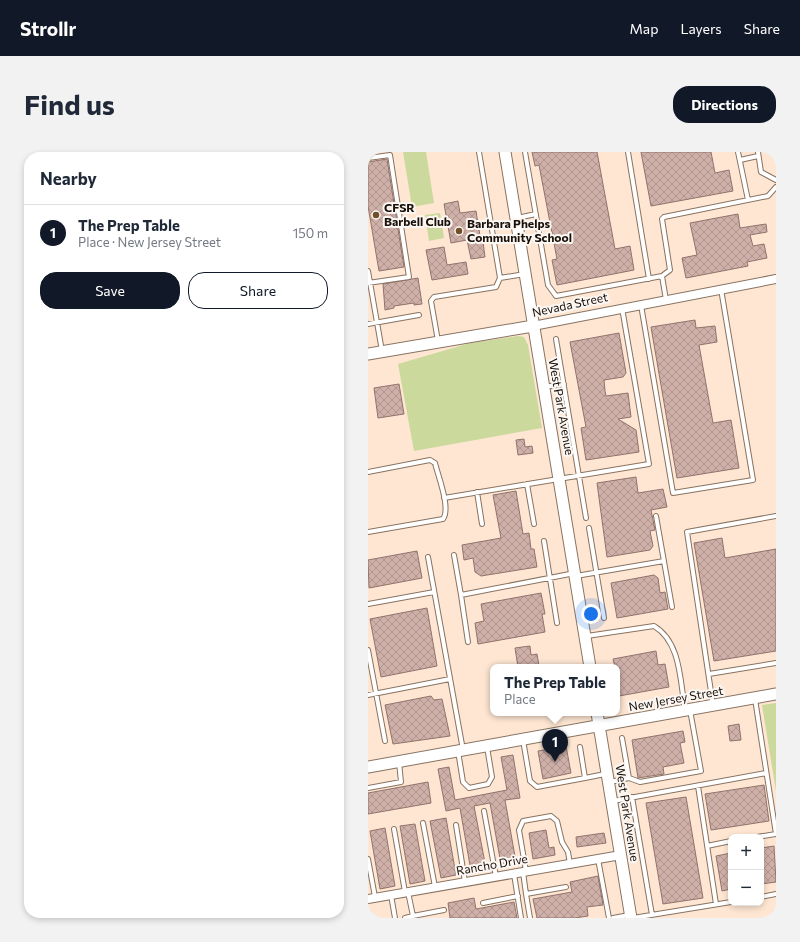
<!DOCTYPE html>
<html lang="en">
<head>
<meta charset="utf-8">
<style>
  body { margin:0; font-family:Commissioner,sans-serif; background:#f2f2f3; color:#1f2937 }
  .controls { position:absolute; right:12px; bottom:12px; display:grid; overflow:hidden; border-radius:8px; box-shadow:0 2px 6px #0003 }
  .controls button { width:36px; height:36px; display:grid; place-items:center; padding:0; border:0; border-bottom:1px solid #e0e1e3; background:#fff; color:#1f2937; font:20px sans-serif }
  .you { position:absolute; left:223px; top:462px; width:14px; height:14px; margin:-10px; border:3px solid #fff; border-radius:50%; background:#1a73e8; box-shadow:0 0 0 6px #1a73e833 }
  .badge { display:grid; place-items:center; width:26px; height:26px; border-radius:50%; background:#111827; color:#fff; font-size:13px; font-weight:700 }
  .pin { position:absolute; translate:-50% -33px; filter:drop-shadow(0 1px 2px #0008) }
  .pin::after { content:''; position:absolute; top:21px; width:14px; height:12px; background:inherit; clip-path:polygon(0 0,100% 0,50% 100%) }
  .popup { position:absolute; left:122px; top:512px; width:130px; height:52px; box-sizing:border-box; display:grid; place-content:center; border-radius:8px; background:#fff; filter:drop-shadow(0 1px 3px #0005); font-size:13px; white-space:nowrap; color:#747a83 }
  .popup b { font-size:15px; color:#1f2937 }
  .popup::after { content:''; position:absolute; left:50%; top:100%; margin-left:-8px; border:8px solid transparent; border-top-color:#fff }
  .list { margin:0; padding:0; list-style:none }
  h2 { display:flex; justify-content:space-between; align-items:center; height:52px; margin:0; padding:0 16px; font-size:17px }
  h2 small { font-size:13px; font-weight:400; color:#747a83 }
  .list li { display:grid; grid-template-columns:26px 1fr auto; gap:12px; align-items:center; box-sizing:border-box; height:56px; padding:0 16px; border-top:1px solid #e0e1e3 }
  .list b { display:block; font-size:15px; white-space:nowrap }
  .list p { margin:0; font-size:13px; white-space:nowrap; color:#747a83 }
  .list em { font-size:13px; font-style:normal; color:#747a83 }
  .actions { display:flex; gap:8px; padding:12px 16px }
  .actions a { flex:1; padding:9px 0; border:1px solid #111827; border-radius:16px; text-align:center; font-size:14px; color:#111827 }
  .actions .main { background:#111827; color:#fff }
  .map { position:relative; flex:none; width:408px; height:766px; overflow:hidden; border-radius:16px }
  header { display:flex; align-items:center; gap:24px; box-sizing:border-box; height:56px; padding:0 20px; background:#111827; color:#fff }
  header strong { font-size:19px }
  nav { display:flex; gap:22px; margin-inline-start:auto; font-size:14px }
  .intro { display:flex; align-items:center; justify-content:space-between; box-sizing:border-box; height:96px; padding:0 24px }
  h1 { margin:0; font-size:28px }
  .button { padding:10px 18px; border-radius:16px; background:#111827; color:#fff; font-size:14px; font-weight:700 }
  main { display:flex; gap:24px; padding:0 24px }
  aside { flex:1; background:#fff; border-radius:16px; box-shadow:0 2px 6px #0003 }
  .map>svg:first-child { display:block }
</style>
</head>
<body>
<header>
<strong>Strollr</strong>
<nav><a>Map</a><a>Layers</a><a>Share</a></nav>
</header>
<div class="intro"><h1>Find us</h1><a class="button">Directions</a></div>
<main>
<aside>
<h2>Nearby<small></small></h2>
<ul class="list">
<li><span class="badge">1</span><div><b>The Prep Table</b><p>Place · New Jersey Street</p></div><em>150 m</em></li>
</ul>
<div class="actions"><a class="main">Save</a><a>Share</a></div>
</aside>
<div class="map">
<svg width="408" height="766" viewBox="0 0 408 766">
  <defs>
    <pattern id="building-cross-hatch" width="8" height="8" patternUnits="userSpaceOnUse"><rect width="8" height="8" fill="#cfb0a9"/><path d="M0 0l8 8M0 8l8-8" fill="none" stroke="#b19690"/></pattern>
  </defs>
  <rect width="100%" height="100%" fill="#fee6d2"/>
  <path fill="#cbd99d" d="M35,0H58L66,51L44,55Z
    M72,61L76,86L61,89L57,63Z
    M150,184L156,185L160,193L174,276L46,299L30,212L102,191Z
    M408,551V639L394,553Z"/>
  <path fill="url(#building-cross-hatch)" stroke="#90736c" d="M164,0H229L247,97L262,94L266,118L189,133L184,108L189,107L171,13L167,14Z
    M273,0H343L347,21L361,18L365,39L283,54Z
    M19,7L36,115L11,119L0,54V10Z
    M90,49L92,61L108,59L113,90H115L117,105L103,107L99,88L83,91L76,52Z
    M370,62L372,76L398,72L399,80L382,83L385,94L396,92L399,106L379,110L380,114L318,126L314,106L329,103L322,71Z
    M76,95L79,113L98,110L100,122L64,128L58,98Z
    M50,126L54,152L46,153V151L26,154V156L17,158L15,132Z
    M327,168L328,176L347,174L349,190L331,193L345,271L363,268L371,316L309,326L283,175Z
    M251,181L258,221L255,225L236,228L237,239L238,244L260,241L263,265L250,267L268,278L271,300L218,308L213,276L218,275L202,190Z
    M31,232L36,262L10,266L6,236Z
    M156,287L157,295L164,294L165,301L150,303L148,288Z
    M268,325L270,341L295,337L299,355L283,358L287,378L282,379L285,394L282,398L239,405L229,331Z
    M148,339L155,382L161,381L163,397H166L169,415L113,424L107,420L105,406L96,408L94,393L133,386L125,343Z
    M354,386L357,406L408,397V499L346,509L326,391Z
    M49,399L54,426L1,436L0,408Z
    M286,423L290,426L292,441L297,440L300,457L249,466L243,431Z
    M173,441L177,462H174L177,480L110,492L107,471L116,469L113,452Z
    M59,456L69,514L13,525L2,467Z
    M162,494L163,503L169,502L171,514L150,515L147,496Z
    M288,499L290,513L297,512L301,535L251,544L249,515H247L245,507Z
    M63,544L66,548L74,547L82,584L25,592L17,553Z
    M371,572L373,588L362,589L360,574Z
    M315,579L317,590L312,591L316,611L295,615L296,622L270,626L264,588Z
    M198,594L203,621L175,627L170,599Z
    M145,603L152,646L137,648L148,710L133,712L122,651L106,654L118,716L103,719L92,656L78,659L70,617L81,615L87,648L139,638L133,605Z
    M60,630L63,651L0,662V641Z
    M396,633L401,669L343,678L337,642Z
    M318,645L335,746L295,752L278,651Z
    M78,666L88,723L73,726L62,669Z
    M47,672L57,729L42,732L32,674Z
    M17,676L27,734L12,737L2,679Z
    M178,678L181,696L186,695L187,703L165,707L161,681Z
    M236,681L238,691L209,695L208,685Z
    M406,694L408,730L393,732V696Z
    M363,701V737L354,739L348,704Z
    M230,724L235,753L219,755L220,764L207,766H169L165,747L204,740L202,730Z
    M106,746L108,757L146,750L149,766H82L80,751Z"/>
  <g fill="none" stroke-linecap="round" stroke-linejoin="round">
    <defs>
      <path id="lane" d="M157,0L180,133L188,144L294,124L298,148
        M260,0L281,127
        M370,0L380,48
        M390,0L393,20L408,28
        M0,6L22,3L41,125L0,131
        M372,8L390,4
        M149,66L168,62
        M0,119L14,199
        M294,124L302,118L294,67L296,65L400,44L408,35
        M132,126L157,122
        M273,153L305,341L385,328L353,137
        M0,172L51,163
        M188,187L218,366
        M70,189L63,149L66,145L128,135L132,126L111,0
        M176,235L196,232
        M0,320L62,308L67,311C70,324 83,356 75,367L0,380
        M159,332L166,372
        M109,340L114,372
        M76,346L281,312L254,156
        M288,364L304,455
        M221,376L236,466
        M176,389L189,471
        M86,403L93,443
        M60,405L95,598
        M208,424L296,409
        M0,452L66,440
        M219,484L286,474C313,490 312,529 317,557
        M100,490L93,443L207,421
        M0,498L17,589
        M341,522L408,511
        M0,543L82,527
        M387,547L408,682L389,685
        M345,553L319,380L408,364
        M254,586L261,626
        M155,588L162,629L169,635L217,626
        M212,595L217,626L237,622
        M90,599L95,630L101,636L120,632L124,625L119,595
        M242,630L261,626L272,630L333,619L322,558
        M330,634L348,752
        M0,636L33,630L31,610
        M264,645L284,763
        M245,649L398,621
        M116,659L128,725
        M55,671L67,735
        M88,673L97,730
        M26,677L37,740
        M339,694L363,689
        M0,707L7,745
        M230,707L241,766
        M158,719L151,678L155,669L183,664L189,669L194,690L200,700L202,712
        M155,720L158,742L198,735
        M146,722L153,766
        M40,740L45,764L76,758
        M158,742L162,766
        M23,743L27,766
        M393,745L408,742
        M115,751L150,744
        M37,766L45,764
        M245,766L261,763
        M265,766L363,750"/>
      <path id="street" d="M165,174L408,127
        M0,747L253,703"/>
      <path id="secondary" d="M137,0L222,515
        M0,202L165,174
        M229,561L263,766
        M0,615L408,542"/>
    </defs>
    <use href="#lane" stroke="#887361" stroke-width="6"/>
    <use href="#street" stroke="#887361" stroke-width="10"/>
    <use href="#secondary" stroke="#887361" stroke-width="13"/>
    <use href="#lane" stroke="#fff" stroke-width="4"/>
    <use href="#street" stroke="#fff" stroke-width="8"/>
    <use href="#secondary" stroke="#fff" stroke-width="11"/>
  </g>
  <g fill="#714f27" stroke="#fcf7f3" stroke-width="1.5">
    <circle cx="8" cy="63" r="4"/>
    <circle cx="91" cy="79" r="4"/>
  </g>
  <g text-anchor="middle" stroke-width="4" stroke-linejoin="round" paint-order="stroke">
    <g font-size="12" font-weight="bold" fill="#181009" stroke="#fcf7f3" text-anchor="start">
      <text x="16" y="60">CFSR<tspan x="16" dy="14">Barbell Club</tspan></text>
      <text x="99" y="76">Barbara Phelps<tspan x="99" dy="14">Community School</tspan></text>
    </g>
    <g font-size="12" fill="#181009" stroke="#fcf7f3">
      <text transform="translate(202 153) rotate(-12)" y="4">Nevada Street</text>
      <text transform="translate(193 255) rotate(80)" y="4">West Park Avenue</text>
      <text transform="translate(308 547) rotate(-10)" y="4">New Jersey Street</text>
      <text transform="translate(259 661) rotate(81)" y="4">West Park Avenue</text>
      <text transform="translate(124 713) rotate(-10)" y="4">Rancho Drive</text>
    </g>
  </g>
</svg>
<div class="controls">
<button>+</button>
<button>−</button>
</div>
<div class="you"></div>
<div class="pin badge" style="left:187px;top:610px">1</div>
<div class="popup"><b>The Prep Table</b>Place</div>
</div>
</main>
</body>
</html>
